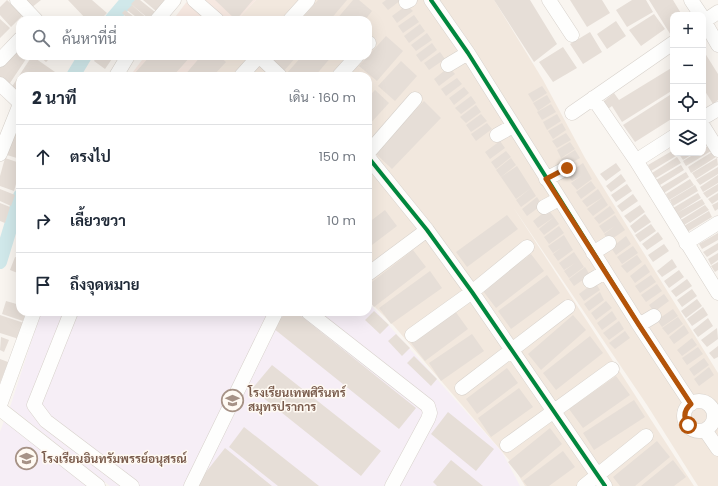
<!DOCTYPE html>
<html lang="th">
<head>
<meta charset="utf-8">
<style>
  body { margin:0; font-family:Poppins,Sarabun,sans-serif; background:#f6f6f7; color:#1f2937 }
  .controls { position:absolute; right:12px; top:12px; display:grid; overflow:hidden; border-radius:8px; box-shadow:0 4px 16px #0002 }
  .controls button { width:36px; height:36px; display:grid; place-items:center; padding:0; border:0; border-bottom:1px solid #e0e1e3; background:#fff; color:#1f2937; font:20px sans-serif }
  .stop { position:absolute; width:12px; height:12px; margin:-9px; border:3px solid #b45309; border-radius:50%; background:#fff }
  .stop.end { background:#b45309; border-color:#fff; box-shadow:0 1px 4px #0008 }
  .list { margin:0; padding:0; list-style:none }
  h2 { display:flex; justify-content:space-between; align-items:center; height:52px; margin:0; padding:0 16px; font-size:17px }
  h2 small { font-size:13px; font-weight:400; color:#747a83 }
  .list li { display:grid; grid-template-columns:26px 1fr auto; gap:12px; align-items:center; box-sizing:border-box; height:64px; padding:0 16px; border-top:1px solid #e0e1e3 }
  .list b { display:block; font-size:15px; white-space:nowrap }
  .list em { font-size:13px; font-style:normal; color:#747a83 }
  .icon { flex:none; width:22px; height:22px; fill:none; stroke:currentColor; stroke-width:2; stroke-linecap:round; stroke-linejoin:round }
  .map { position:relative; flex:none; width:718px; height:486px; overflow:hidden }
  .search { position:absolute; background:#fff; box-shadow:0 4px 16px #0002; left:16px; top:16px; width:356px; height:44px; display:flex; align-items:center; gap:10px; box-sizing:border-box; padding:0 14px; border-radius:12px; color:#747a83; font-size:15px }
  .panel { position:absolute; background:#fff; box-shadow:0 4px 16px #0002; left:16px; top:72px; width:356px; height:244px; border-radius:12px }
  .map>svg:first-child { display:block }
</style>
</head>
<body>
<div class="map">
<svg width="718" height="486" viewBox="0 0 718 486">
  <rect width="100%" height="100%" fill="#f9f5f0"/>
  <path fill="#f2e8de" d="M256,0H494L543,80L585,158L718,373V486H698L647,405L513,207L694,486H525L510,461L394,326L368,300V76H186L204,56H368V20H237Z"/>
  <path fill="#f6e8e1" d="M188,0H256L237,20H173Z
    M145,56H204L186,76H130Z"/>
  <path fill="#f6eef6" d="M368,302L502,452L520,486H110L10,407L41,312H368Z
    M4,421L87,486H0V432Z"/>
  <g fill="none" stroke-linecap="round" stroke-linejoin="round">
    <path stroke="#d0e8ea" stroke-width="14" d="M111,20L128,0
      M73,76L85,56
      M0,262L20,196"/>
  </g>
  <path fill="#e6ded7" d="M7,0L23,15L11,27L0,15V7Z
    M25,0H41L31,8Z
    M68,0H92L107,13L100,20H87Z
    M135,0H140L155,12L149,19L131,4Z
    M143,0H164L165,1L156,11Z
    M215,0H253L236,20Z
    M318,0H347L330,20H306L303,17Z
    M353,0H359L372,11L365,20H336Z
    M386,0H401L388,10L382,3Z
    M494,0H530L557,44L534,62Z
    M570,0H602L610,13L587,27Z
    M632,0H646L653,12L627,27L616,10Z
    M649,0H673L682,15H673V36L672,37Z
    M132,5L149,20H140L127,10Z
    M407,5L413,11L397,23L392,16Z
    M125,10L138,20H129L122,13Z
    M654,14L665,29L641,46L629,30Z
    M414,15L419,22L403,33L398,26Z
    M0,19L10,28L0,38Z
    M616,21L626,36L607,49L597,34Z
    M420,24L425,31L409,43L404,36Z
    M590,32L602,52L583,64L570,44Z
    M427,33L432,40L416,51L411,45Z
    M386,36L403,51L377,81L359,66Z
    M432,43L437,50L421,62L416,55Z
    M20,46V56H28L8,86L0,78V63Z
    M563,47L577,68L553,82L539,62Z
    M703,50L718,74V100L713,104L703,88Z
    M440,52L445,59L429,70L424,63Z
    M32,56L55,72L51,76H20V95L11,88Z
    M39,56H52L46,62Z
    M97,56H114L105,69L94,61Z
    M150,56H191L173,76H137L134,74Z
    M201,56H219L226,62L213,76H184Z
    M267,56H297L283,72Z
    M302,56H332L315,76H288L286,74Z
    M401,61L417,76L395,101L378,86Z
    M449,67L455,74L439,86L434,79Z
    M673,67V90L622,122L612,106L604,112L599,105L614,93L619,100Z
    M457,78L462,84L446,96L441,89Z
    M542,86L547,93L533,102L528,94Z
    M464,87L469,93L454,105L449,98Z
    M375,90L389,103L368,126V97Z
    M673,93V118L635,142L623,125Z
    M547,95L551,102L538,111L533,103Z
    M471,96L476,103L461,114L455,108Z
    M424,101L441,118L392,169L375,153Z
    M551,104L556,112L542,120L537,112Z
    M476,105L481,112L466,123L460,117Z
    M481,114L487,121L471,132L466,125Z
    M557,114L561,121L547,130L543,122Z
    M487,123L492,129L476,141L471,134Z
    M562,123L566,130L553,139L548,131Z
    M15,132L20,134V159L7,155Z
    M566,133L571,140L557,148L552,141Z
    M500,141L505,148L490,159L485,152Z
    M570,142L575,149L561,158L557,150Z
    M708,146L711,151L686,166L683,161L696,153H703V149Z
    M575,150L580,158L566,166L561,159Z
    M506,151L511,157L496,169L491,162Z
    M672,151L676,156L651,171L648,165Z
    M712,152L716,157L691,173L688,167Z
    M682,153H694L683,160L679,154Z
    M677,157L681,163L656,178L652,173Z
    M5,158L20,163V170L14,191L0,186V176Z
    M511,158L516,165L501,177L496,170Z
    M717,158L718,165L696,179L692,173Z
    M583,163L592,179L577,190L571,183L581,176L572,181L567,174Z
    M616,163L621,170L606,181L600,174Z
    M681,165L684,170L660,185L656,180Z
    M517,166L531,188L516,199L501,177Z
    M718,167V174L700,185L696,180Z
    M686,172L689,177L664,193L661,187Z
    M621,174L626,181L611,192L606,186Z
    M718,175V183L703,192L700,187Z
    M690,179L694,185L669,200L666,194Z
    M591,181L596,188L581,199L576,192Z
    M627,184L632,191L616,202L611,195Z
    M718,184V191L707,198L703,193Z
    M695,185L698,191L673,206L670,200Z
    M531,188L536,196L521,207L516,200Z
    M0,189L15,195L11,206L0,201Z
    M598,189L603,197L587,207L582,201Z
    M698,193L701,198L677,213L673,208Z
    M718,193V200L712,204L708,199Z
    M633,194L638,201L622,212L617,206Z
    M537,197L542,205L527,216L522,209Z
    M603,197L608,205L593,216L587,209Z
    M702,199L705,204L680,219L677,213Z
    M718,202V209L715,211L712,205Z
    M0,203L10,207L5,223L0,221Z
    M640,205L645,212L630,223L624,216Z
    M705,205L709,210L684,225L681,220Z
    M610,206L615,213L599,224L594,218Z
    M548,209L554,217L538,228L533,221Z
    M385,210L397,226L368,248V223Z
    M709,211L712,217L687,232L684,226Z
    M645,214L651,222L635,233L630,226Z
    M507,215L518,229L467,267L456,252Z
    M615,215L625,230L609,241L604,234L615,226L604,233L599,226Z
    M554,217L559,224L544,235L539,229Z
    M651,224L656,231L640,242L635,235Z
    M559,226L564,233L549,244L544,237Z
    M658,232L663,239L647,250L642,244Z
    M718,233V240L702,249L699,244Z
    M564,235L573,250L558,261L553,254L561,248L553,253L548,246Z
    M626,236L631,244L616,255L611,248Z
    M718,243V250L707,257L703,252Z
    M664,244L669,251L653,262L648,255Z
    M633,246L638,253L622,264L617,257Z
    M413,250L426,267L374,307L368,299V285Z
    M574,252L584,267L569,278L564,271L575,263L564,270L559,263Z
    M718,253V260L711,265L708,259Z
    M531,254L544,271L496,308L483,291Z
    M637,255L642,262L627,273L621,266Z
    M15,257L20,258V274L10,270Z
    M672,259L677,267L662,277L657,271Z
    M718,262V270L715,272L711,266Z
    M645,264L650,272L635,283L630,276Z
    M585,267L590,275L574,286L569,279Z
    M679,270L684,277L669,288L664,281Z
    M430,271L442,288L391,324L379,308Z
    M547,275L560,293L511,329L498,311Z
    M651,275L656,282L640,293L635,286Z
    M687,279L692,286L676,297L671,291Z
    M595,282L600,290L584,301L579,294Z
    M657,284L662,291L646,302L641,295Z
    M692,289L697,296L682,307L677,300Z
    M600,292L604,300L589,311L584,304Z
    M664,294L669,301L654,312L649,305Z
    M697,299L702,306L686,318L681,311Z
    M6,301L20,305V312H26L23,321L2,314Z
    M606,301L612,308L596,320L591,313Z
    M703,307L708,315L692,326L687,319Z
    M673,309L678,316L662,327L657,320Z
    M374,311L389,325L380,334L365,320Z
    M455,311L468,329L425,361L411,343Z
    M612,311L617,319L602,330L597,323Z
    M286,312H296L416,408L399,429L273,328Z
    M0,315L24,323L19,339L0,333Z
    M573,315L586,330L541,370L528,354Z
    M678,317L683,324L668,335L662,328Z
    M708,318L713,326L698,337L693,330Z
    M619,321L624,329L609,340L603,333Z
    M684,325L689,333L674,344L669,337Z
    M717,328L718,339L707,347L701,340Z
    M625,331L630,338L615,349L609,343Z
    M396,334L410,348L402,356L388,341Z
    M472,334L484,351L441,381L429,363Z
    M590,336L603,353L556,390L543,373Z
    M1,337L9,340L4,352L0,350Z
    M692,338L697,345L682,356L677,350Z
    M718,346V357L714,359L709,353Z
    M698,347L703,354L687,365L682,358Z
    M414,356L437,379L431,386L407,363Z
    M704,358L709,365L694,376L689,369Z
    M0,359L8,362L0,383Z
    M272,365L381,451L361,476L252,389Z
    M709,367L714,375L699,386L694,379Z
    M507,368L518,383L477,414L466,399Z
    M616,376L630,395L583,428L569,409Z
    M519,388L533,407L491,437L478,418Z
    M634,400L645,417L594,450L583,433Z
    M448,412L494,449L476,471L431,434Z
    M244,427L319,486H278L229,447Z
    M550,428L562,444L521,478L508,462Z
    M657,441L670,457L635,486H620L613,477Z
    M225,448L272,486H195Z
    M563,451L575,467L549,486H527L523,481Z
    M451,460L483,486H437L433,482Z
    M673,460L686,477L674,486H641Z"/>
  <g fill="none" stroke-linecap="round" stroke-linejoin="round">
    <defs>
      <path id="minor" d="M17,0L36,20
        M194,0L217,20
        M431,0L468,53L639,325L691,404
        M549,0L572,35
        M691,0L701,15
        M406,2L410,0
        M703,19L718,45
        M157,20L174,0
        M290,20L308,0
        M703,22L718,12
        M368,43H369
        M259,56L280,76
        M0,60L20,39
        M448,65L468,53
        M116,76L128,56
        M241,76L259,56
        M339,76L357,56
        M0,84L20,103
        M593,98L637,162L718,293
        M572,113L673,43
        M703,118L718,109
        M703,126L718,150
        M497,135L513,126
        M368,153L415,99
        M0,154L20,104
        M368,157L427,230L472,292L605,486
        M637,162V160L673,137
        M546,179L567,168
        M544,207L559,199
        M686,243L718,223
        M593,253L609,243
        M368,274L427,230
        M590,281L605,272
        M71,312L34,405L46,421L132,486
        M308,312L428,406L430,413L428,419L392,486
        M639,325L654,316
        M412,335L472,292L527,247
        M462,388L568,307
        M684 416a15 15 0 1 1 30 0a15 15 0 1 1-30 0Z
        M0,405L34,312
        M0,409L98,486
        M705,430L718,449
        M507,445L612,369
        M191,486L276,312
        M584,486L646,436"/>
    </defs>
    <use href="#minor" stroke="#d7d1cb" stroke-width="15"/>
    <use href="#minor" stroke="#fefefd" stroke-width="14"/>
    <defs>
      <path id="cycleway" d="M431,0L468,53L639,325L691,404
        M368,157L427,230L472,292L605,486"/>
    </defs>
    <use href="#cycleway" stroke="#fffaf3" stroke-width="6"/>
    <use href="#cycleway" stroke="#00873e" stroke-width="4"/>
  </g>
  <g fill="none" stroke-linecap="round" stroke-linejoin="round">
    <path stroke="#b45309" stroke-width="5" d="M567,168L546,179L639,325L691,404C684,410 683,417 688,425"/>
  </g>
  <defs>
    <symbol id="school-ring" viewBox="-11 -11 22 22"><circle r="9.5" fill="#fffaf3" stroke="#a69286" stroke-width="1.5"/><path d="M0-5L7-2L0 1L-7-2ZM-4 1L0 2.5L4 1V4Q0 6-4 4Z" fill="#a69286"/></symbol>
  </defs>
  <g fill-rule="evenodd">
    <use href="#school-ring" x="220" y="388" width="25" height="25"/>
    <use href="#school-ring" x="14" y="446" width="25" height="25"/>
  </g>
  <g text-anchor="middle" stroke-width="3" stroke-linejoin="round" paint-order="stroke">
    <g font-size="12" font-weight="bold" fill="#7a5c4d" stroke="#fffaf3" text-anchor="start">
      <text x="248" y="397">โรงเรียนเทพศิรินทร์<tspan x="248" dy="14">สมุทรปราการ</tspan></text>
      <text x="42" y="463">โรงเรียนอินทรัมพรรย์อนุสรณ์</text>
    </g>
  </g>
</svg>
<div class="controls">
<button>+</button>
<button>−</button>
<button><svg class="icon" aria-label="locate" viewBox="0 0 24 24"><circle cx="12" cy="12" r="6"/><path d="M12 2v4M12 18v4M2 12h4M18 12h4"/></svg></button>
<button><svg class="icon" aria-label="layers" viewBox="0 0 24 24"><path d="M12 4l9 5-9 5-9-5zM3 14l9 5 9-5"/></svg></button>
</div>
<div class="stop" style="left:688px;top:425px"></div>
<div class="stop end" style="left:567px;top:168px"></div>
<div class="search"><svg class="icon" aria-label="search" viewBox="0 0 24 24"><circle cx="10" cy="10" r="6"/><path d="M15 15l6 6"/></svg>ค้นหาที่นี่</div>
<section class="panel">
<h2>2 นาที<small>เดิน · 160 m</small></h2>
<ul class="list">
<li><svg class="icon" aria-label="ahead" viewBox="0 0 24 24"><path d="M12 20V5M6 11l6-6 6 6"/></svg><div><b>ตรงไป</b></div><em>150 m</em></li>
<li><svg class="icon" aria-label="right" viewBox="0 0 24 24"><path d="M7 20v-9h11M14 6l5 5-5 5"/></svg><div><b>เลี้ยวขวา</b></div><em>10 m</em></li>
<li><svg class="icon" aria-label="arrive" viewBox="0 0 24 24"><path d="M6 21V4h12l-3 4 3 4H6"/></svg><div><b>ถึงจุดหมาย</b></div></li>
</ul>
</section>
</div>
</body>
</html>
